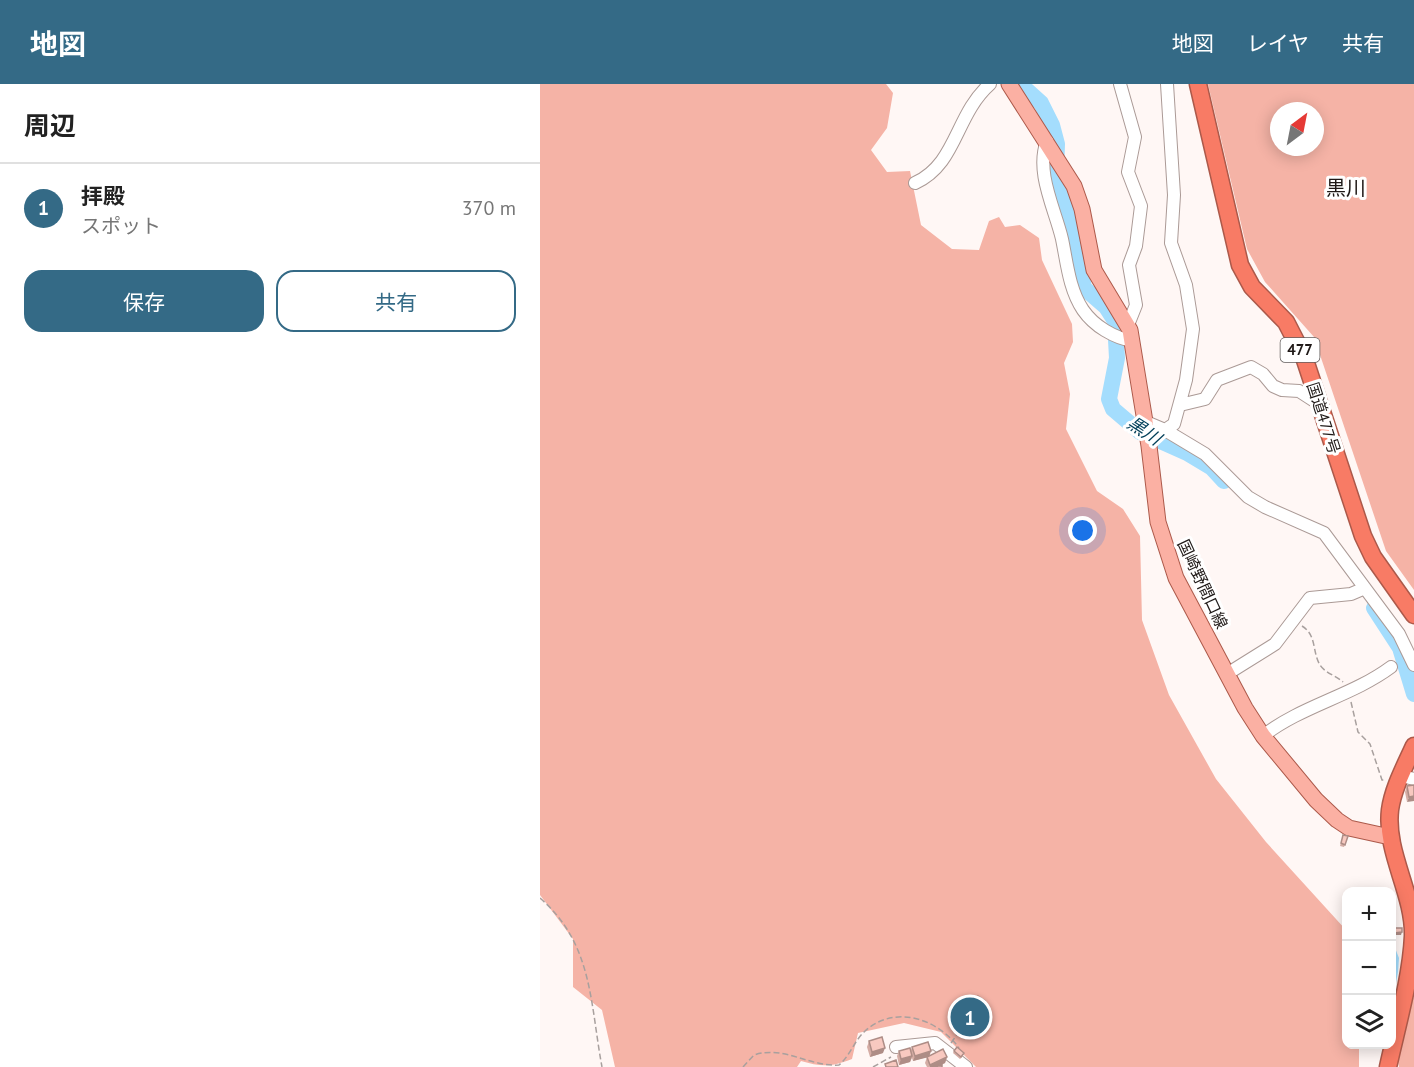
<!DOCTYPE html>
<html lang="ja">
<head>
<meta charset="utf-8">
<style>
  body { margin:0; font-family:"PT Sans","Noto Sans JP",sans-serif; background:#f2f2f2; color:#222 }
  .controls { position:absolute; right:18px; bottom:18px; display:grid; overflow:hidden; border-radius:12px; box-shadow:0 3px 15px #0003 }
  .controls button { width:54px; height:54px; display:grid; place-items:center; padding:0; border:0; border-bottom:2px solid #e0e0e0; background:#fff; color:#222; font:30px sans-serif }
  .compass { position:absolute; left:730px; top:18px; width:54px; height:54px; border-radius:50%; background:#fff; box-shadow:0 3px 15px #0003; rotate:32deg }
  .you { position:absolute; left:543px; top:447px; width:21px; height:21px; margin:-15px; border:4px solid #fff; border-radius:50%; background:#1a73e8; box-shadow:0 0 0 9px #1a73e833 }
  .badge { display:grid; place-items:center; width:39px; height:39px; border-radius:50%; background:#346a86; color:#fff; font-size:20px; font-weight:700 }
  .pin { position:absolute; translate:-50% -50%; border:3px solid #fff; box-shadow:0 2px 6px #0006 }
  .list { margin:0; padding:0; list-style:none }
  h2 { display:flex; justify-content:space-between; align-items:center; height:78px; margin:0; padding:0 24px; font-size:26px }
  h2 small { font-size:20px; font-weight:400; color:#767676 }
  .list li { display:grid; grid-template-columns:39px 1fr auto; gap:18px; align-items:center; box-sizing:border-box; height:90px; padding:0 24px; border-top:2px solid #e0e0e0 }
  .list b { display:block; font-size:22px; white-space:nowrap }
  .list p { margin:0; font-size:20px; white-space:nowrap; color:#767676 }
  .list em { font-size:20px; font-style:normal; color:#767676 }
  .actions { display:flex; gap:12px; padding:18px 24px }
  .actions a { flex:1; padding:14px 0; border:2px solid #346a86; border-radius:18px; text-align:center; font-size:21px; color:#346a86 }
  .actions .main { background:#346a86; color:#fff }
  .icon { flex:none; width:33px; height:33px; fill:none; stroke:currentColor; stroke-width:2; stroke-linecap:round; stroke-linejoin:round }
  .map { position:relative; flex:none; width:874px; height:983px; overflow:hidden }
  header { display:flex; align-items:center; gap:36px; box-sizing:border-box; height:84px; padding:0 30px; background:#346a86; color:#fff }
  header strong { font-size:28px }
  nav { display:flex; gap:33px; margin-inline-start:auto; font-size:21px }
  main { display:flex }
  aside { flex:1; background:#fff }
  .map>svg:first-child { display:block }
</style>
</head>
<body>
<header>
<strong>地図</strong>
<nav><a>地図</a><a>レイヤ</a><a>共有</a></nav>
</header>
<main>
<aside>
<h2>周辺<small></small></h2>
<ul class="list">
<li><span class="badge">1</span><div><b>拝殿</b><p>スポット</p></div><em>370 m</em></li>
</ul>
<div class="actions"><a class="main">保存</a><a>共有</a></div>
</aside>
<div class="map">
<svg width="874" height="983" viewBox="0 0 874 983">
  <rect width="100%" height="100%" fill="#fff7f5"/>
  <path fill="#f5b3a6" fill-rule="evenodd" d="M0,0H346L353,9L347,44L331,66L347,88L370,87L381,141L412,165L439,166L449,137L459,133L465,143L480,141L499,154L502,176L532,240L533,258L524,279L530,310L526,345L557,407L583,425L600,452L602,536L629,611L676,695L726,758L806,846V960L819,961V983H436L401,948L364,939L318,949L312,975C292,983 281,983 261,977L257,983H75L62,926L33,903V855L0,811Z
    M668,0H874V506L846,467L774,253L725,198L707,165ZM739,27H775V63H739Z
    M874,910V983H859L858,978Z"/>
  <path fill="#a4ddfd" d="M852,864H855L859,874L858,888L852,919Z"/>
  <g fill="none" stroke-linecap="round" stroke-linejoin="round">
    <path stroke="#a4ddfd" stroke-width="16" d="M480,0L501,19L512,41L517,60L516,90L537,163L544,204L566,223L575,237L577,274L569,315L573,325L600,348L647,369L672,384L684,397
      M834,524L860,564L874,610"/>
    <defs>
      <path id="minor" d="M580,0L595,53L588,88L601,122L596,162L589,181L596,221L588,241
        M507,57C495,88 515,125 522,155C527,179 529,205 543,226C554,242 574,254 593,257
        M375,99C417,80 415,31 450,0
        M640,321L665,315L677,296L711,283L723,290L733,302L742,306L759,307L779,320
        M606,338L625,346L634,340L646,296L653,245L646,201L631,159L634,111L627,0
        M625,346L665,370L708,413L725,423L784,449L859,550L874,581
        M687,590L735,560L770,514L811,510L825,504
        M723,652C761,622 812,612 851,583
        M861,692L874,695
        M356,963L395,959L426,983"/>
      <path id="major" d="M469,0L534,102L542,125L554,186L590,246L609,362L618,438L636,494L705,624L723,652L776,716L797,736L809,744L850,753"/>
      <path id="highway" d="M658,0L700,181L712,203L746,238L764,273L823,452L833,473L874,531
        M848,983C857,942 871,894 873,852C874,809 845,769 850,726C853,704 865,682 874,662"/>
    </defs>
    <use href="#minor" stroke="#ab9a96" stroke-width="14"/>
    <use href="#major" stroke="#ac594a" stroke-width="17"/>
    <use href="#highway" stroke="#ac594a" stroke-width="19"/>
    <path stroke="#a8a09e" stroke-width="1.5" stroke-dasharray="6 3" stroke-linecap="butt" d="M762,542C777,551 772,568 780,581C784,588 796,592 803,598
      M811,618L818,648L830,660L842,696H845
      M0,814C53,860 50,919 62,983
      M411,959L426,938
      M203,983L214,971C244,961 269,983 299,981C310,972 314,957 325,947C355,920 398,935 419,964
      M333,983L351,973"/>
    <use href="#minor" stroke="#fff" stroke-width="12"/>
    <use href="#major" stroke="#fbb0a3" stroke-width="15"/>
    <use href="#highway" stroke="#f87b65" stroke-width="16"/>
  </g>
  <path fill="#d5ada5" d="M874,701L867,718L865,708L867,702Z
    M803,751L808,752L804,763L800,762Z
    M445,917L443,923L440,928H441L439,934L434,940L422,932L424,926L432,922V921Z
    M329,957L343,969L330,973L327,963Z
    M372,963L391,967L389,972L407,973L405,979L401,981L402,983H387L385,979L387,973L373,977L372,974L370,978L359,981L357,972L359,967L371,966Z
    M414,967L423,972L420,975L413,969Z"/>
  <path fill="#ae8d86" d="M874,712V717L867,718L869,713Z
    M862,848L861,851H853L854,849Z
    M345,964L343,969L330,973L332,968Z
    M391,967L389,973L373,977L375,972Z
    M372,972L370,978L359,981L361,975Z
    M407,973L405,979L396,983H390V981Z"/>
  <path fill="#f8c9c0" stroke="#ae8d86" stroke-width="1.5" d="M874,701V712L869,713L867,702Z
    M803,751L808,752L805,761L801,759Z
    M854,844H862V848L854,849Z
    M438,912L445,917L439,926L432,921Z
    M429,920L441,928L436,935L424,926Z
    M342,953L345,964L332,968L329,957Z
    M388,958L391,967L375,972L372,963Z
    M417,963L424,969L421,973L414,967Z
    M370,964L372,972L361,975L359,967Z
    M403,965L407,973L390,981L387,973Z
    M356,976L358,983H346L345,980Z
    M402,980V983H393Z"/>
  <g text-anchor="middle" stroke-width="6" stroke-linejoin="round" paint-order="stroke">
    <rect fill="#fff" stroke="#625e5d" stroke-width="1.5" x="740.5" y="254" width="39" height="24" rx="4.5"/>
    <g font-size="15" font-weight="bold" fill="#1f1917">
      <text x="760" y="271">477</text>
    </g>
    <g font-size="16" fill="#1f1917" stroke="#fff">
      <text transform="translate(784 334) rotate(72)" y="6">国道477号</text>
      <text transform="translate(663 500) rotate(65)" y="6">国崎野間口線</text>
    </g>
    <g font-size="18" font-style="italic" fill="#003e58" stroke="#fff">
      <text transform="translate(604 347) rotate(33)" y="6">黒川</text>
    </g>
    <g font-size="20" fill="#1f1917" stroke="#fff">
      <text x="806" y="111">黒川</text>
    </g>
  </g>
</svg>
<div class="controls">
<button>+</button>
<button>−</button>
<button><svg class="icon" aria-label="layers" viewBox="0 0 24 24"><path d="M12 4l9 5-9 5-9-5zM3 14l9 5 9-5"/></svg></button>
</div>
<svg class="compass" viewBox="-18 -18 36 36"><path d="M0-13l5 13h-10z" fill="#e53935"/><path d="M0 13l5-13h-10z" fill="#767676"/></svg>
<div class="you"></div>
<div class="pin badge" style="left:430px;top:933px">1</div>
</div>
</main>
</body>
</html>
